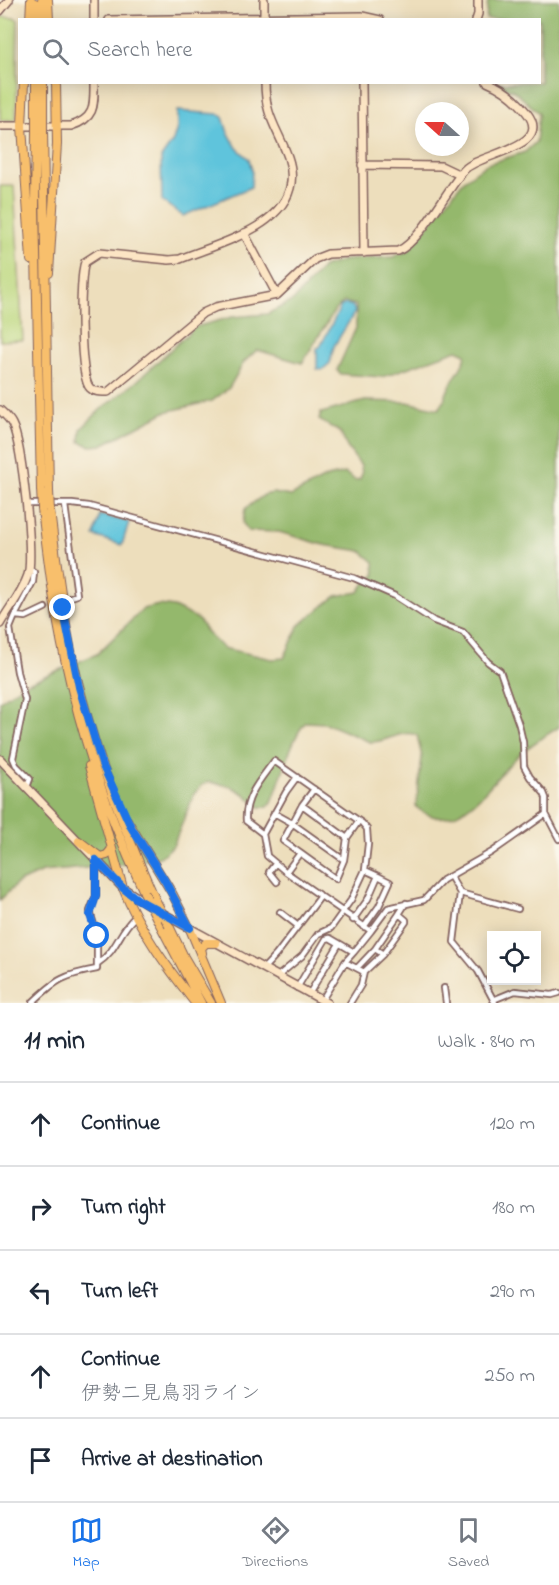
<!DOCTYPE html>
<html lang="en">
<head>
<meta charset="utf-8">
<style>
  body { margin:0; font-family:"Indie Flower","Klee One",sans-serif; background:#f2f2f3; color:#1f2937 }
  .controls { position:absolute; right:18px; bottom:18px; display:grid; overflow:hidden; border-radius:0px; box-shadow:0 3px 15px #0003 }
  .controls button { width:54px; height:54px; display:grid; place-items:center; padding:0; border:0; border-bottom:2px solid #e0e1e3; background:#fff; color:#1f2937; font:30px sans-serif }
  .compass { position:absolute; left:415px; top:102px; width:54px; height:54px; border-radius:50%; background:#fff; box-shadow:0 3px 15px #0003; rotate:291deg }
  .stop { position:absolute; width:18px; height:18px; margin:-14px; border:4px solid #1a73e8; border-radius:50%; background:#fff }
  .stop.end { background:#1a73e8; border-color:#fff; box-shadow:0 2px 6px #0008 }
  .list { margin:0; padding:0; list-style:none }
  h2 { display:flex; justify-content:space-between; align-items:center; height:78px; margin:0; padding:0 24px; font-size:26px }
  h2 small { font-size:20px; font-weight:400; color:#747a83 }
  .list li { display:grid; grid-template-columns:39px 1fr auto; gap:18px; align-items:center; box-sizing:border-box; height:84px; padding:0 24px; border-top:2px solid #e0e1e3 }
  .list b { display:block; font-size:22px; white-space:nowrap }
  .list p { margin:0; font-size:20px; white-space:nowrap; color:#747a83 }
  .list em { font-size:20px; font-style:normal; color:#747a83 }
  .icon { flex:none; width:33px; height:33px; fill:none; stroke:currentColor; stroke-width:2; stroke-linecap:round; stroke-linejoin:round }
  .map { position:relative; flex:none; width:559px; height:1003px; overflow:hidden }
  .search { position:absolute; background:#fff; box-shadow:0 3px 15px #0003; left:18px; right:18px; top:18px; height:66px; display:flex; align-items:center; gap:15px; box-sizing:border-box; padding:0 21px; border-radius:0px; color:#747a83; font-size:22px }
  .sheet { height:498px; background:#fff }
  nav { display:flex; justify-content:space-around; align-items:center; box-sizing:border-box; height:84px; border-top:2px solid #e0e1e3; background:#fff; font-size:16px; color:#747a83 }
  nav a { display:grid; justify-items:center; gap:3px }
  nav .on { color:#1a73e8 }
  .map>svg:first-child { display:block }
</style>
</head>
<body>
<div class="map">
<svg width="559" height="1003" viewBox="0 0 559 1003">
  <rect width="100%" height="100%" fill="#fbf7ec"/>
  <filter id="ink" filterUnits="userSpaceOnUse"><feTurbulence type="fractalNoise" baseFrequency=".0167" numOctaves="2"/><feDisplacementMap in="SourceGraphic" scale="12" xChannelSelector="R" yChannelSelector="G"/><feConvolveMatrix kernelMatrix="1 2 1 2 8 2 1 2 1" color-interpolation-filters="sRGB"/></filter>
  <filter id="wash" filterUnits="userSpaceOnUse"><feTurbulence type="fractalNoise" baseFrequency=".008" numOctaves="4" result="noise"/><feDisplacementMap in="SourceGraphic" scale="24" xChannelSelector="R" yChannelSelector="G"/><feGaussianBlur stdDeviation="1.35" result="paint"/><feColorMatrix in="noise" values="0 0 0 0 0 0 0 0 0 0 0 0 0 0 0 0 0 1.4 0 .05"/><feComposite in="paint" operator="in"/></filter>
  <g filter="url(#wash)">
    <rect width="100%" height="100%" fill="#eddebc"/>
    <path fill="#bbd77d" stroke="#827b54" stroke-width="1.5" d="M0,17L15,18L18,20L16,118L14,120H0Z
      M0,186H14L23,340L0,341Z"/>
    <path fill="#94b86c" stroke="#6f6c4c" stroke-width="1.5" d="M488,0H559V727C545,736 529,745 517,757C491,780 457,842 416,807L422,757L417,735C401,729 386,743 370,742L325,723L306,722C291,737 281,781 272,802L267,807H260L243,793L230,786L208,782L202,785L194,794L173,846L160,857L119,865L42,872L18,883L0,900V701L21,686L97,654L143,609L159,605L174,607L196,618L201,623L207,633L223,648L272,659L284,658L299,626L308,618L336,596L359,592L367,580L375,576L374,562L361,551L324,545L279,532L248,531L243,523L245,509L264,495L273,493L291,496L327,477L345,473L355,480L360,479L362,474L361,466L347,447L340,432L319,420L321,413L365,401L407,402L439,409C445,402 445,394 450,386C455,375 464,367 466,354L457,350L382,377L341,374L337,370L356,328V305L344,302L335,310L302,363L257,350L244,362L229,388L212,401L165,412L102,445L91,446L80,442L81,429L100,410L136,382L195,327L232,317L267,314L293,301L323,267L345,260L393,257L409,250L463,181L487,164L525,152L536,142L539,113L514,91L496,83L540,82V20L486,19Z"/>
    <path fill="#5ec4dc" stroke="#547284" stroke-width="1.5" d="M177,111L218,114L223,117L227,130L237,148L249,159L252,170L251,187L183,216L162,201L161,158L173,141L177,128Z
      M346,304L353,306L355,312L334,346L330,363L322,370L317,369V348L320,347L341,306Z
      M100,515L129,522L122,545L94,536Z"/>
  </g>
  <g filter="url(#ink)">
    <g fill="none" stroke-linecap="round" stroke-linejoin="round">
      <path stroke="#ccb89f" stroke-width="4.5" stroke-dasharray="4.5 2" stroke-linecap="butt" d="M45,608L71,597"/>
      <defs>
        <path id="street" d="M26,504H72L89,506L354,578L395,596L434,621L463,632L488,662L500,671L519,725L523,742L524,766L530,777L544,793L546,798V814L559,839
          M65,505L77,595L71,597
          M15,616L33,582L34,572L29,569
          M297,777L286,792L263,834L267,856L286,872L371,931L354,952
          M27,787L30,779L16,765L13,758L25,700L17,672L10,628L15,616L26,617L45,608
          M302,805L347,838L359,821
          M274,813L292,823L344,860L336,879L300,853L286,872
          M263,834L246,821C244,797 261,779 274,761L362,823L367,829L368,844L365,870L351,900L331,928L318,934L302,956L278,976
          M300,853L283,841L302,805L314,789
          M96,860V896L90,911L97,936V964
          M344,860L347,838
          M275,864L269,872L277,882
          M450,876L460,893L454,942L478,971L495,1003
          M460,893L518,909
          M280,912L298,926
          M353,920L368,899L378,876L365,870
          M364,927L379,906L390,882L378,876
          M371,931L388,908L424,900L443,880L492,852L546,814
          M375,949L399,914
          M345,962L364,972
          M264,968L276,955L321,896
          M357,968L375,949L383,954
          M297,988L326,939L330,938L354,952L345,962L322,1000
          M444,988L446,1003
          M309,994L339,944
          M493,1000L515,991L552,995L559,993
          M35,1003L33,1002C57,979 64,975 97,969V964C118,950 118,932 135,917
          M350,1003L361,985L364,972L383,954L406,922V920L399,914L406,903"/>
        <path id="secondary" d="M94,0V20
          M264,0V20
          M0,11L9,0
          M109,20L362,16L380,20
          M476,20L478,14V0
          M265,82C265,117 277,127 288,157C310,221 223,242 180,259L169,260L99,253L85,262C79,277 79,378 90,388C95,393 102,392 108,392L203,313L216,307L277,295L315,259L328,254L398,251C420,242 446,191 464,170C479,153 554,148 527,113C517,100 502,88 487,82
          M362,82L364,253
          M0,126H71C96,118 94,105 94,82
          M362,165L441,166L460,175
          M244,233L277,295
          M0,410C4,414 9,418 12,424C22,443 34,556 28,575C22,593 9,608 0,624
          M0,759L123,888L152,907
          M162,913L327,1003"/>
        <path id="primary" d="M42,0L43,20
          M48,0L49,20
          M35,3V20
          M30,20L31,0
          M24,82L22,126L31,260
          M36,82V117
          M43,82V118
          M43,130L49,491
          M36,131L35,206L41,489
          M49,273L57,144L56,82
          M42,509C48,559 54,609 65,659C82,739 109,818 144,892
          M50,511C56,560 62,608 72,656C90,740 120,821 155,899
          M89,766L123,888C140,931 167,967 195,1003
          M127,820L172,893L190,929L221,1003
          M79,841L100,857L107,855L112,849
          M157,919L201,1003
          M169,926L184,957L211,1003
          M202,953L201,948L206,943H216"/>
      </defs>
      <use href="#street" stroke="#83625e" stroke-width="8"/>
      <use href="#secondary" stroke="#83625e" stroke-width="10"/>
      <use href="#primary" stroke="#83625e" stroke-width="10"/>
      <use href="#street" stroke="#fff" stroke-width="4.5"/>
      <use href="#secondary" stroke="#fce5c4" stroke-width="7"/>
      <use href="#primary" stroke="#f8bf6c" stroke-width="8"/>
      <defs>
        <path id="primary-bridge" d="M36,117V131
          M43,118V130
          M41,489L42,509
          M49,491L50,511
          M144,892L157,919
          M155,899L169,926"/>
      </defs>
      <use href="#primary-bridge" stroke="#83625e" stroke-width="10" stroke-linecap="butt"/>
      <use href="#primary-bridge" stroke="#f8bf6c" stroke-width="8"/>
    </g>
  </g>
  <g fill="none" stroke-linecap="round" stroke-linejoin="round" filter="url(#ink)">
    <path stroke="#1a73e8" stroke-width="8" d="M63,608L79,687L102,764L131,827L165,881L190,928L137,899L123,888L96,860V896L90,915L97,936"/>
  </g>
</svg>
<div class="controls">
<button><svg class="icon" aria-label="locate" viewBox="0 0 24 24"><circle cx="12" cy="12" r="6"/><path d="M12 2v4M12 18v4M2 12h4M18 12h4"/></svg></button>
</div>
<svg class="compass" viewBox="-18 -18 36 36"><path d="M0-13l5 13h-10z" fill="#e53935"/><path d="M0 13l5-13h-10z" fill="#747a83"/></svg>
<div class="stop" style="left:97px;top:936px"></div>
<div class="stop end" style="left:63px;top:608px"></div>
<div class="search"><svg class="icon" aria-label="search" viewBox="0 0 24 24"><circle cx="10" cy="10" r="6"/><path d="M15 15l6 6"/></svg>Search here</div>
</div>
<section class="sheet">
<h2>11 min<small>Walk · 840 m</small></h2>
<ul class="list">
<li><svg class="icon" aria-label="ahead" viewBox="0 0 24 24"><path d="M12 20V5M6 11l6-6 6 6"/></svg><div><b>Continue</b></div><em>120 m</em></li>
<li><svg class="icon" aria-label="right" viewBox="0 0 24 24"><path d="M7 20v-9h11M14 6l5 5-5 5"/></svg><div><b>Turn right</b></div><em>180 m</em></li>
<li><svg class="icon" aria-label="left" viewBox="0 0 24 24"><path d="M17 20v-9H6M10 6l-5 5 5 5"/></svg><div><b>Turn left</b></div><em>290 m</em></li>
<li><svg class="icon" aria-label="ahead" viewBox="0 0 24 24"><path d="M12 20V5M6 11l6-6 6 6"/></svg><div><b>Continue</b><p>伊勢二見鳥羽ライン</p></div><em>250 m</em></li>
<li><svg class="icon" aria-label="arrive" viewBox="0 0 24 24"><path d="M6 21V4h12l-3 4 3 4H6"/></svg><div><b>Arrive at destination</b></div></li>
</ul>
</section>
<nav>
<a class="on"><svg class="icon" aria-label="map" viewBox="0 0 24 24"><path d="M3 6l6-2 6 2 6-2v14l-6 2-6-2-6 2zM9 4v14M15 6v14"/></svg>Map</a>
<a><svg class="icon" aria-label="directions" viewBox="0 0 24 24"><path d="M12 3l9 9-9 9-9-9zM9 14v-3h6M13 9l2 2-2 2"/></svg>Directions</a>
<a><svg class="icon" aria-label="saved" viewBox="0 0 24 24"><path d="M7 4h10v16l-5-4-5 4z"/></svg>Saved</a>
</nav>
</body>
</html>
